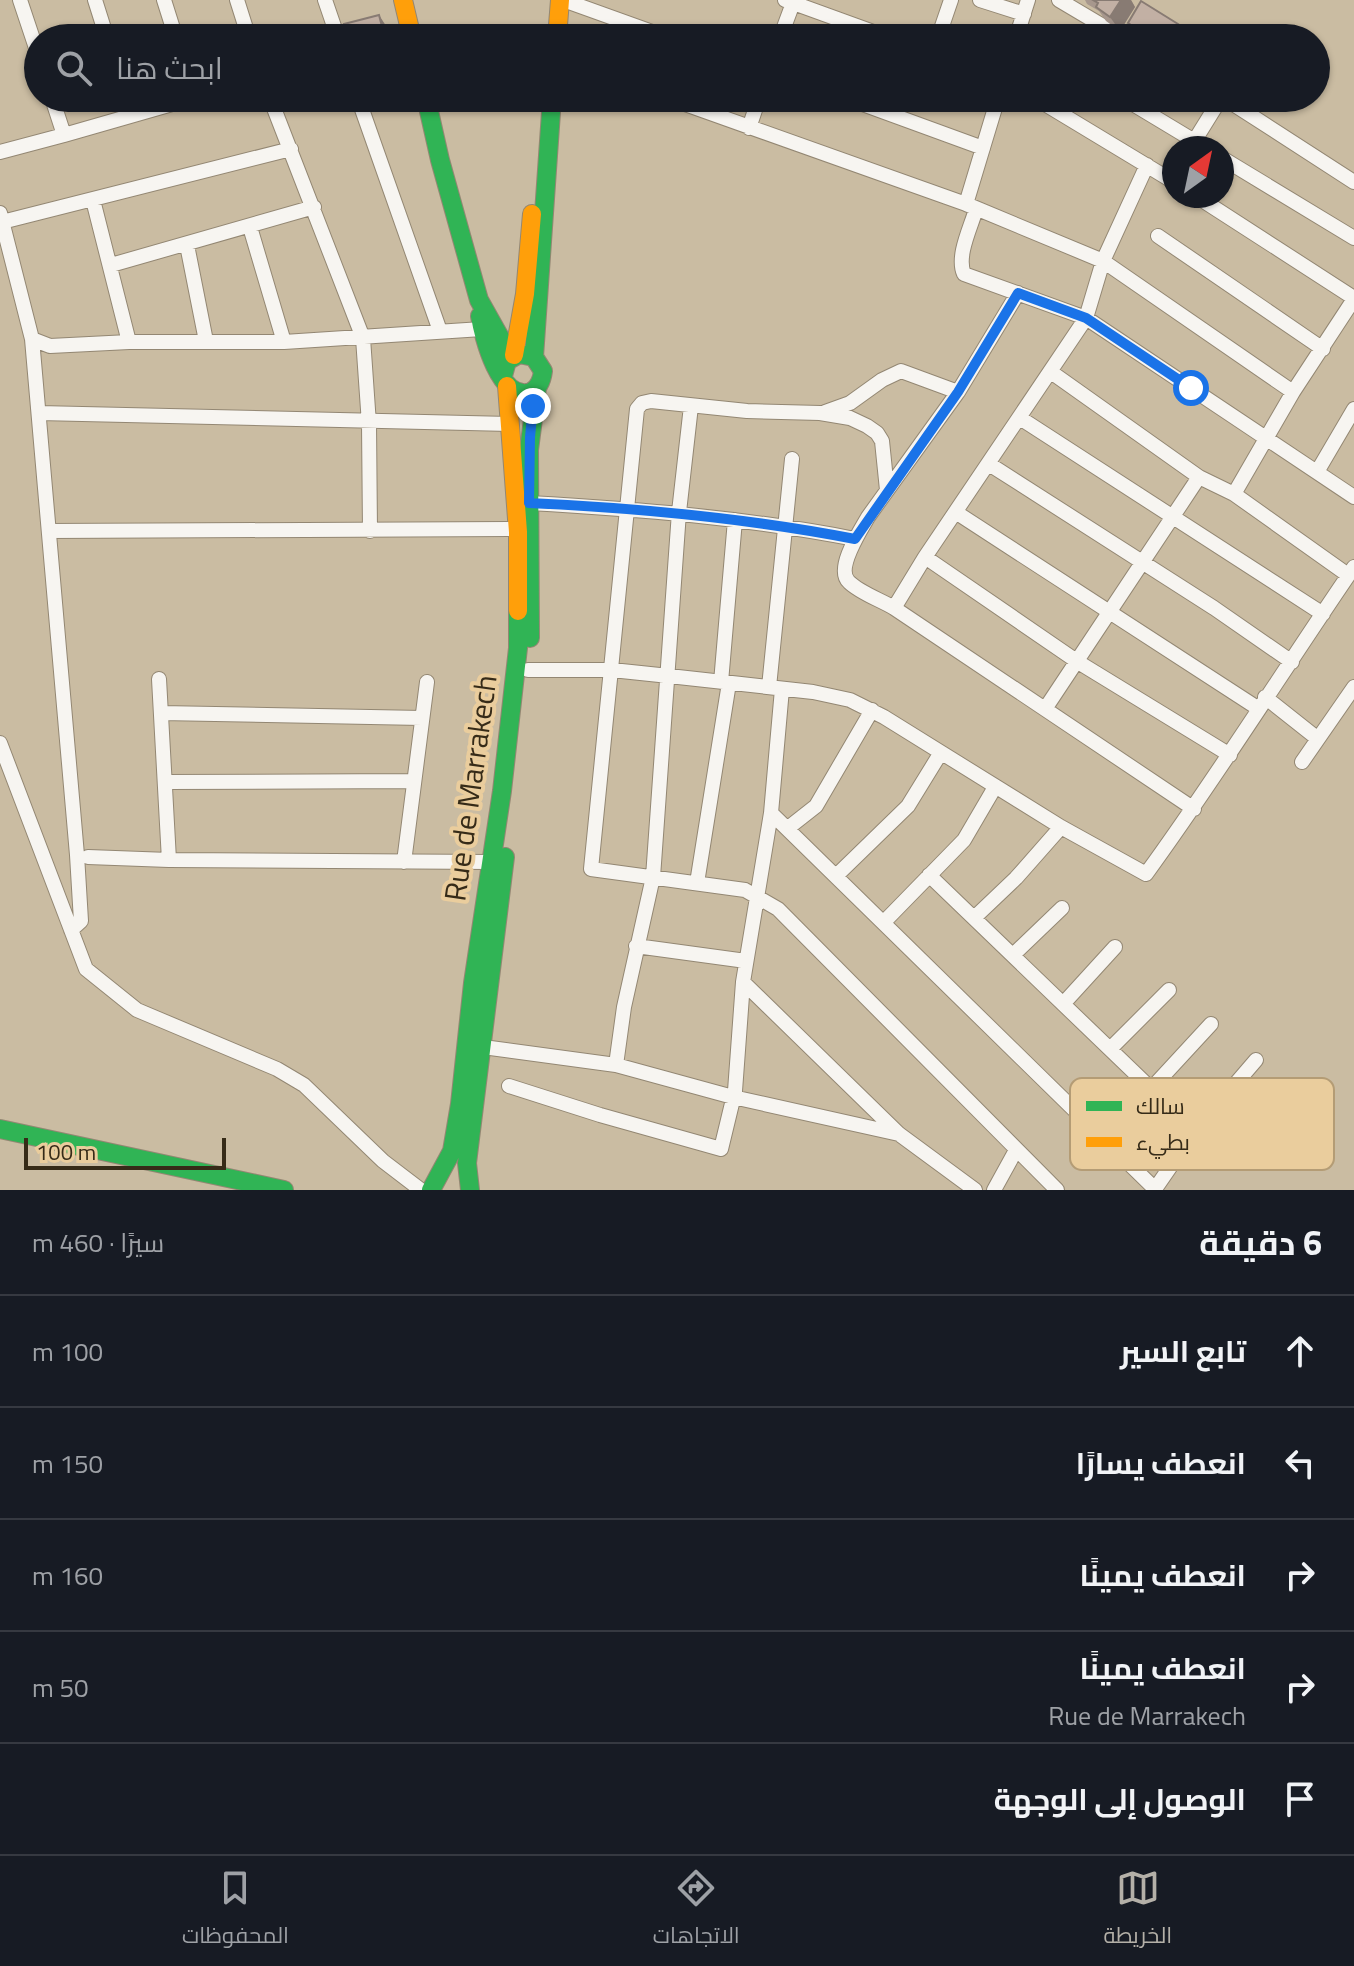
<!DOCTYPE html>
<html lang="ar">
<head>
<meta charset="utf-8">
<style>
  body { margin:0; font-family:"Titillium Web",Cairo,sans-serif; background:#242831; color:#f1f3f6; direction:rtl }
  .compass { position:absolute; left:1162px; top:136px; width:72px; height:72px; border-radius:50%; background:#171b24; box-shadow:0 2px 6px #0004; rotate:33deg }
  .scale { position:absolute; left:24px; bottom:20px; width:202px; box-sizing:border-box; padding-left:8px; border:4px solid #362b18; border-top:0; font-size:22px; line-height:28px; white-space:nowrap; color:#362b18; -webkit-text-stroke:6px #eacd9d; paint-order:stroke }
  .stop { position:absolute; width:24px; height:24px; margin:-18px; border:6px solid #1a73e8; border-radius:50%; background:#fff }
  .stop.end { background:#1a73e8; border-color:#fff; box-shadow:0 2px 8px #0008 }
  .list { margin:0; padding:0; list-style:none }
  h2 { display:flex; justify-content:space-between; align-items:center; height:104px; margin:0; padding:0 32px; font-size:34px }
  h2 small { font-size:26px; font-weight:400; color:#9ea1a6 }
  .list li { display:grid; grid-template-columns:52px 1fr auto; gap:24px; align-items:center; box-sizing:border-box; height:112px; padding:0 32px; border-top:2px solid #363941 }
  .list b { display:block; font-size:30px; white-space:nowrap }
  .list p { margin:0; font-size:26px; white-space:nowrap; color:#9ea1a6 }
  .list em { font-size:26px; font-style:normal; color:#9ea1a6 }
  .icon { flex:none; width:44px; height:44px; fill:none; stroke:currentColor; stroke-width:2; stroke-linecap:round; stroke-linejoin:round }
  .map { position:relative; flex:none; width:1354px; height:1190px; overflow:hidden; direction:ltr }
  .search { position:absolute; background:#171b24; box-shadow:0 2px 6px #0004; left:24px; right:24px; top:24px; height:88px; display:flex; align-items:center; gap:20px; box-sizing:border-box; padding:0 28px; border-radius:44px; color:#9ea1a6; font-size:30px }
  .sheet { height:664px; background:#171b24 }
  nav { display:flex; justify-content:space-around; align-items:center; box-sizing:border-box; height:112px; border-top:2px solid #363941; background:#171b24; font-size:22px; color:#9ea1a6 }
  nav a { display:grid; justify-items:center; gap:4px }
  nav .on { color:#b4b0a8 }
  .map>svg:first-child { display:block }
</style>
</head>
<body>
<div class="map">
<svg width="1354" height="1190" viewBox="0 0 1354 1190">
  <rect width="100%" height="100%" fill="#cabca2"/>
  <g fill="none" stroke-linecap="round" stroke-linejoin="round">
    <defs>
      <path id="street" d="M20,0L38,54
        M95,0L107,38
        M164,0L176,38
        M237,0L249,38
        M325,0L338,38
        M563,0L669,38
        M785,0L890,38
        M980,0L1024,14
        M1059,0L1123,38
        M780,38L793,3
        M938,38L951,0
        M1016,38L1028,0
        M52,98L64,135L193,98
        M125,98L130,115
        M270,98L363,338L369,424L370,531
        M358,98L440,331
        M668,98L966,204L1103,261L1293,392
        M846,98L983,148
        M1035,98L1174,182
        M1123,98L1206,148
        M1224,98L1354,182
        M749,128L759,98
        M1190,148L1221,98
        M0,152L64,135
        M1222,158L1354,238
        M1196,196L1354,298
        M93,200L129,342
        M966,204L998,98
        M976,209C971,227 956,256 964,274L1086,318L1354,497
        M0,213L32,339L77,855L81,921L71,930
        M2,222L291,149
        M250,227L284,342
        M1158,236L1323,349
        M187,245L206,341
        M111,265L314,207
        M1018,293L958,392L868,517C860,531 835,569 849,582C860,593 881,600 894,608L1194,809
        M32,339L50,346L129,342H284L482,329
        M1051,372L1199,477L1234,494
        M825,412L850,403L882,380L901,371L958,392
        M39,413L510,424
        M1020,418L1323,614
        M989,464L1214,608L1292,662
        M1317,472L1354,409
        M887,490L882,441L877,433L867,426L850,418L820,413L747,411L651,401L642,403L637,409L591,869L745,890L778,909L1057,1190
        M529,503C639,509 747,518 855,539
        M957,513L1259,709
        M49,531L518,529
        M925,557L1078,662L1230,755
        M1348,575L1234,494L1293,392L1354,299
        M894,608L925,557L1086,318L1103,261L1147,165
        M528,670H612L669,676L813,692L850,700L884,717L1061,827L1146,874C1219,774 1284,669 1354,567
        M159,679L169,860
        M721,682L735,520
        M769,687L792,459
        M1265,697L1318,739
        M1045,709L1199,477
        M161,713L422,718
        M0,743L86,969L137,1010L277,1069L304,1085L383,1161L421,1190
        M1302,762L1354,687
        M165,782L414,781
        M771,813L1155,1189L1195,1131L1256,1060
        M788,828L816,806L872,710
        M88,857L169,860L491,862
        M404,862L427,682
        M929,875L1195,1131
        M836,876L908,806L940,754
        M697,883L729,683
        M974,918L1016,878L1061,827
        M884,922L964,840L995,787
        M636,946L746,961
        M1013,955L1062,908
        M743,982L899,1134L975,1190
        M1063,1004L1115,947
        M483,1047L616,1065L733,1097L899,1134
        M1110,1049L1169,990
        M616,1065L624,1007L653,877L679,512L691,406
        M509,1086L600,1115L721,1149L735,1091L743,982L771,813L782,689
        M1151,1089L1211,1024
        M994,1190L1016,1150"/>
      <path id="fast" d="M426,98L440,160L479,300L511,357
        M480,316C483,336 500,403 531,392C539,388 542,379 543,371L534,357L519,354L507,361L503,376
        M534,357L552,98
        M530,638L529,450L537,388
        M0,1129L284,1190
        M431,1190L452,1151L460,1104L473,983L502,791L518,648V611
        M470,1190L467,1163L505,857"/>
      <path id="slow" d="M403,0L412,38
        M557,38L560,0
        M514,355L525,294L532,214
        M507,386L518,532V611"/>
    </defs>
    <use href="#street" stroke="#938773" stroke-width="16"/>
    <use href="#fast" stroke="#938773" stroke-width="20"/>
    <use href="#slow" stroke="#938773" stroke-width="20"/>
    <use href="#street" stroke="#f7f5f1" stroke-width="14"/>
    <use href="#fast" stroke="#30b455" stroke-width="18"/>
    <use href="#slow" stroke="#ff9f0a" stroke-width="18"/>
  </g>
  <path fill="#a7978d" d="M1085,0H1131L1135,7L1120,31L1106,21L1099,11L1087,4Z
    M1128,23L1178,24L1188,38H1140Z"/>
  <path fill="#887b73" d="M1121,0H1131L1135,7L1120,31L1110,17Z
    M379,15L388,29L391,38H385Z
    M1178,24L1188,38H1169Z"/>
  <path fill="#c2b0a4" stroke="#887b73" stroke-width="2" d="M1093,0H1121L1110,17L1096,7L1098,3Z
    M1141,1L1178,24L1169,38H1152L1128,23Z
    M379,15L385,38H347L344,24Z"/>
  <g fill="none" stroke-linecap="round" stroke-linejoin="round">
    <path stroke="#1a73e8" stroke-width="10" d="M533,406L530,437L529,503C639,508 747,518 855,539L958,392L1018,293L1086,318L1191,388"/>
  </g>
  <g text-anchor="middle" stroke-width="8" stroke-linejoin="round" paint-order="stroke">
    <g font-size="30" fill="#362b18" stroke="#eacd9d">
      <text transform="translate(471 788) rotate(-82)" y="10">Rue de Marrakech</text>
    </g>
  </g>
  <rect x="1070" y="1078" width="264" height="92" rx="12" fill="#eacd9d" stroke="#b49c75" stroke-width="2"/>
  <rect x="1086" y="1101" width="36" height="10" fill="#30b455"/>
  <rect x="1086" y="1137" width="36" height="10" fill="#ff9f0a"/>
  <g font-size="22" fill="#362b18">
    <text x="1136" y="1114">سالك</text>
    <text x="1136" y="1150">بطيء</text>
  </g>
</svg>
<svg class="compass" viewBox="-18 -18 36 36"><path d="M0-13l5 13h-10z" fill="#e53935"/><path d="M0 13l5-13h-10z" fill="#9ea1a6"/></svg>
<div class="scale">100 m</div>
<div class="stop" style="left:1191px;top:388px"></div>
<div class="stop end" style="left:533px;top:406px"></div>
<div class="search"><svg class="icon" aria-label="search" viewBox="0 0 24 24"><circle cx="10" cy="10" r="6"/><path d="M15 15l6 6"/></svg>ابحث هنا</div>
</div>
<section class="sheet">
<h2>6 دقيقة<small>سيرًا · 460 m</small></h2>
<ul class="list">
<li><svg class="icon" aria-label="ahead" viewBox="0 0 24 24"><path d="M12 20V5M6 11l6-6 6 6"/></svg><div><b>تابع السير</b></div><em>100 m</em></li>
<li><svg class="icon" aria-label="left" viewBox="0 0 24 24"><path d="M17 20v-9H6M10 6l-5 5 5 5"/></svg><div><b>انعطف يسارًا</b></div><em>150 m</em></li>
<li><svg class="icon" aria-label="right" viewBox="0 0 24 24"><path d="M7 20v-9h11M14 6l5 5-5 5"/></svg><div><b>انعطف يمينًا</b></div><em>160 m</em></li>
<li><svg class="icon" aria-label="right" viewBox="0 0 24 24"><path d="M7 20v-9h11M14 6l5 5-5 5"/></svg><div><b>انعطف يمينًا</b><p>Rue de Marrakech</p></div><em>50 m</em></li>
<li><svg class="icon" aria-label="arrive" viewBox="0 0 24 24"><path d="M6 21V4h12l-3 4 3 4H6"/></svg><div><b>الوصول إلى الوجهة</b></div></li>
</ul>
</section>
<nav>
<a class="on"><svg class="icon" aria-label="map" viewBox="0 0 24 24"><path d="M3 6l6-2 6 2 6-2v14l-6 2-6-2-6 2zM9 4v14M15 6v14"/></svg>الخريطة</a>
<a><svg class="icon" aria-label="directions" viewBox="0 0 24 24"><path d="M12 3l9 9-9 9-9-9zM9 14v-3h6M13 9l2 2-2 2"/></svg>الاتجاهات</a>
<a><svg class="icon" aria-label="saved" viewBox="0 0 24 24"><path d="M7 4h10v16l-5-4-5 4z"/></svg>المحفوظات</a>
</nav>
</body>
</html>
